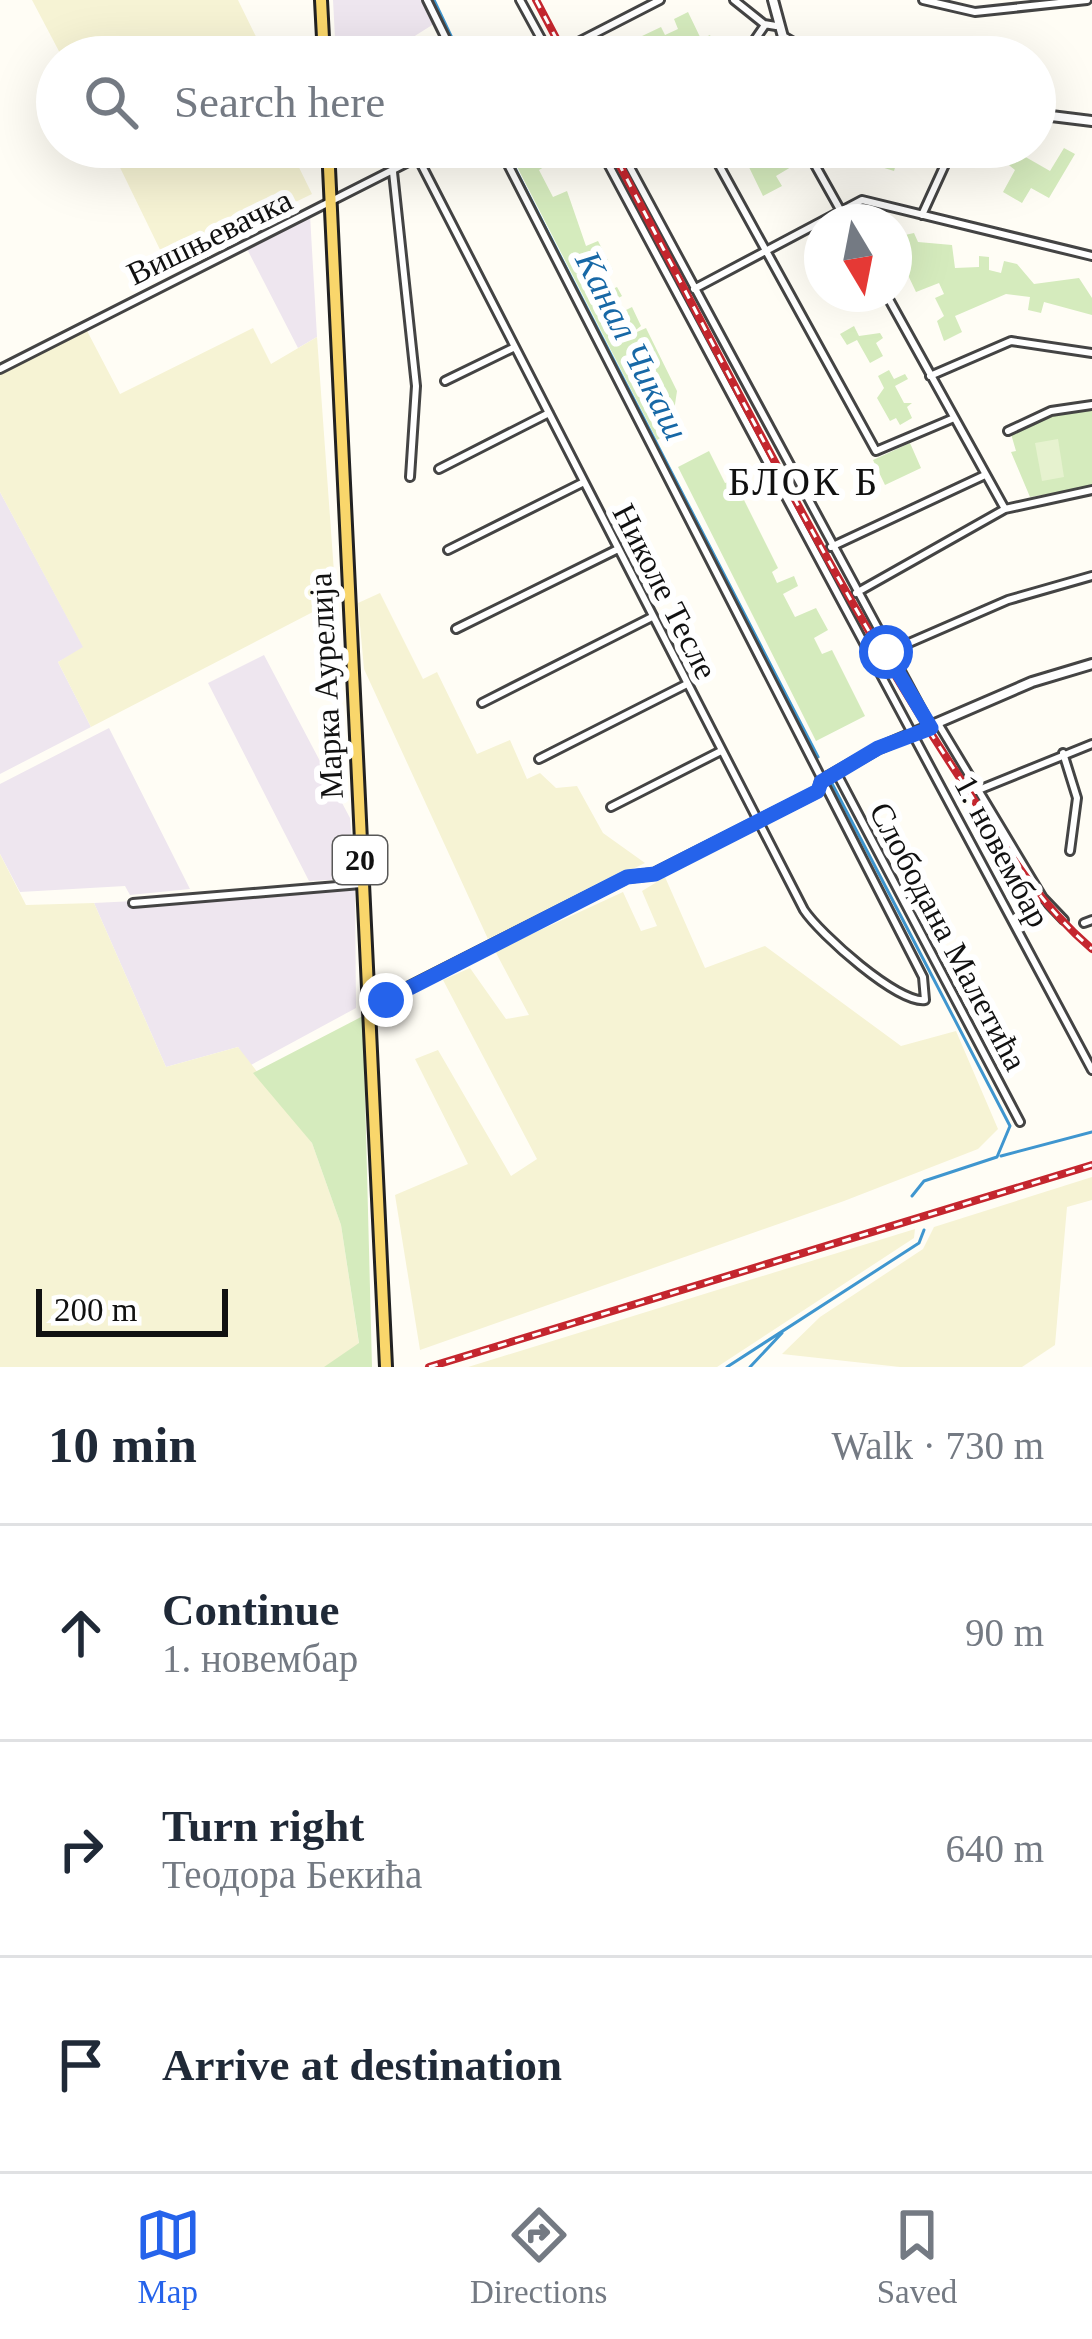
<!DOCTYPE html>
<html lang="en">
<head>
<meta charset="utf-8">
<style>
  body { margin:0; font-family:"Times New Roman",serif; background:#f2f2f3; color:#1f2937 }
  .compass { position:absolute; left:804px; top:204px; width:108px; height:108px; border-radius:50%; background:#fff; box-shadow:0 12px 48px #0002; rotate:170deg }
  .scale { position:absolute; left:36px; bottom:30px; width:192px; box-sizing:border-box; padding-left:12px; border:6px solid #111; border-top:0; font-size:33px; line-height:42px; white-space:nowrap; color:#111; -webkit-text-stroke:9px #fff; paint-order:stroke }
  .stop { position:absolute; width:36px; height:36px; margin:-27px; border:9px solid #2563eb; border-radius:50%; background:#fff }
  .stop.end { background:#2563eb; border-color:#fff; box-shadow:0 3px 12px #0008 }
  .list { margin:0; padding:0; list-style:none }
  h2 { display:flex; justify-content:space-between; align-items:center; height:156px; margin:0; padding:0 48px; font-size:51px }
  h2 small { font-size:39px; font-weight:400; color:#747a83 }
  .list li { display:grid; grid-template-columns:78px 1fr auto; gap:36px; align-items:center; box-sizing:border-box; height:216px; padding:0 48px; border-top:3px solid #e0e1e3 }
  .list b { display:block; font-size:45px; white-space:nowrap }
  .list p { margin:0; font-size:39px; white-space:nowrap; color:#747a83 }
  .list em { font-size:39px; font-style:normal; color:#747a83 }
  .icon { flex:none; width:66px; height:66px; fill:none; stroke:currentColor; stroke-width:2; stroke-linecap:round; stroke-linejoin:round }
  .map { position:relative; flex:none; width:1092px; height:1367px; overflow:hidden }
  .search { position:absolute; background:#fff; box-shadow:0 12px 48px #0002; left:36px; right:36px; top:36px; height:132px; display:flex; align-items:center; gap:30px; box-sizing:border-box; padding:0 42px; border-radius:66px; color:#747a83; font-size:45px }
  .sheet { height:804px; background:#fff }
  nav { display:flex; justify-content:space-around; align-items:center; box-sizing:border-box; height:168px; border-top:3px solid #e0e1e3; background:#fff; font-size:33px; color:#747a83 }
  nav a { display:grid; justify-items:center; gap:6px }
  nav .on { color:#2563eb }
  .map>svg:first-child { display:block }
</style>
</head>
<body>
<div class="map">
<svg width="1092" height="1367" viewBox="0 0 1092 1367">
  <rect width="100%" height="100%" fill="#fffdf5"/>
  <path fill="#eee6ef" d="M333,0H432L440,20L399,46L404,57H336Z
    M310,215L317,337L298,348L246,247Z
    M0,492L84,648L58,662L91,727L0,774Z
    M264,655L350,818L355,875L350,879L309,881L208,683Z
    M109,728L190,889L130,895L125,886L20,892L0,854V784Z
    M355,890L356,1008L249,1066L238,1047L166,1067L94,903Z"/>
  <path fill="#f6f3d4" d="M32,0H238L266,57H62Z
    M110,147H289L312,194L167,264Z
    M85,327L120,394L253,328L271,364L317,337L336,600L91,727L58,662L83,647L0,492V373Z
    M380,593L423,679L437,672L477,754L510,740L527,779L540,773L556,788L577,786L603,833L645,863L488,939L364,669L358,603Z
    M0,854L26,905L94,903L166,1067L238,1047L312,1143L341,1225L359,1344L325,1367H0Z
    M665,877L705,968L765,946L901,1046L956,1031L998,1129L978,1149L844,1201L420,1350L395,1195L468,1164L415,1059L438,1050L511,1176L537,1159L443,980L470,968L506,1019L529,1015L495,951L623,892L641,931L657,926L642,891Z
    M1092,1177V1200L1067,1207L1055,1345L1022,1367H900L782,1354L820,1317L923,1249L934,1227Z
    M915,1229L914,1238L717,1367H468Z"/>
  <path fill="#d5ebbd" d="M688,12L701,39L710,35L717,50L701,57H624L621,46L661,27L665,35L678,29L674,19Z
    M507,147L542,151L549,164L539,170L553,197L567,191L586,246L598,241L613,270L597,279L604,293L617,287L622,296L608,304L614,316L632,307L641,326L628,336L646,328L677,391L674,411L682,428L657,440Z
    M901,147L893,148L890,158L897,161L894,171L820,148Z
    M1064,148L1075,154L1049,198L1031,188L1022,203L1003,192L1015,170L999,157L1009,162L1015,151L1050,171Z
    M759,153L770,160L783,153L791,167L776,176L782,186L763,196L746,161Z
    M914,233L918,242L952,245L955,268L979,267V256L989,257V270L1001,273L1004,261L1017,264L1034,284L1079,278L1092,298V315L1044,302L1041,313L1028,310L1030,297L1006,294L955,316L962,332L944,341L937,321L944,316L935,298L944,294L939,283L916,292L897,252L902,249L896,237Z
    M854,326L859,336L880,333L883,338L876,343L883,356L870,363L857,340L847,345L840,334Z
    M889,370L894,379L905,374L908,379L895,386L904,403H912L907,407L912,418L900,425L896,418L890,421L877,398L884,388L878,376Z
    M1092,408V487L1030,497L1011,452L1016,451L1011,434L1064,411Z
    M910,443L921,468L885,485L873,460Z
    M709,451L725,483L734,480L778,568L772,572L777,583L794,576L798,586L783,594L795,617L816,608L828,630L814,638L822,654L832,650L865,716L816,741L678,467Z
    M363,1016L372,1367H324L359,1343L341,1225L312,1143L253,1073Z"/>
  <path fill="#e6f2cf" d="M1058,439L1064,477L1042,481L1035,443Z"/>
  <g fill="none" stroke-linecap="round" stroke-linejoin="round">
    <path stroke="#3f96cf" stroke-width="3" d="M434,0L461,57
      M504,147L818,757
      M826,772L1010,1126L997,1157L924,1181L912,1196
      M1001,1156L1092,1132
      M727,1367L919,1243L924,1230
      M750,1367L782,1333"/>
    <defs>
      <path id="minor" d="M427,0L455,57
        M520,0L550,55
        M734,0L764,24L776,26
        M923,0L975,12L1087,0
        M551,56L660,0
        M756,57L754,41L765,25
        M599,147L1092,1070
        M619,147L930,725
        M709,147L876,451L954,418
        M805,147L847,222
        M418,158L804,910C820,934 898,1004 925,1000L923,977L499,147
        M393,172L416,386L410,477
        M922,215L953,147
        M694,289L862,200L1092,256
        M886,294L1005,509
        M0,369L438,147
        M930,376L1011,341L1092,353
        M445,381L515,347
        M1008,431L1051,411L1092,405
        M439,469L549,413
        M831,547L985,475
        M448,550L584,482
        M856,593L1005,509L1092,490
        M456,629L618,549
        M886,653L1008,600L1092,576
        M482,703L652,617
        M939,725L1043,898L1064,920
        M1063,753L1077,798L1070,851
        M539,759L687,684
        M836,772L1020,1122
        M976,791L1092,744
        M611,807L721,751
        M133,903L361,884
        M1084,923L1092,920"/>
      <path id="tertiary" d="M773,0L783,37L817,57
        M1035,114L1092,121
        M368,1008L627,877L654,874L818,791L821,781L879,748L1032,682L1092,664"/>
      <path id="primary" d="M321,0L324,57
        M328,147L386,1367"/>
    </defs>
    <use href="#minor" stroke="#444" stroke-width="12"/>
    <use href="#tertiary" stroke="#444" stroke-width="14"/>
    <use href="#primary" stroke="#222" stroke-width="16"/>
    <use href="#minor" stroke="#fff" stroke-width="6"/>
    <use href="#tertiary" stroke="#fff" stroke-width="8"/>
    <use href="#primary" stroke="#f9d66b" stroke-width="10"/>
    <defs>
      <path id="rail" d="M536,0L566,57
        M610,147C721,356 824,571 954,769C996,833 1033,899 1092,949
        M429,1367L1092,1165"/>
    </defs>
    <use href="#rail" stroke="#c4262e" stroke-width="8"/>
    <use href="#rail" stroke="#fff" stroke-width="3" stroke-dasharray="9" stroke-linecap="butt"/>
  </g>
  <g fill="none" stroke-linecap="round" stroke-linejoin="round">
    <path stroke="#2563eb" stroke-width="15" d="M386,1000L627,877L655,874L818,791L821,782L878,748L931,728L886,652"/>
  </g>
  <g text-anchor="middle" stroke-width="12" stroke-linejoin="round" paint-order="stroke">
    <rect fill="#fff" stroke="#585858" stroke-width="3" x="333" y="836" width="54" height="48" rx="9"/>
    <g font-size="30" font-weight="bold" fill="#111">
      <text x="360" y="870">20</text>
    </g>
    <g font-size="33" fill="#111" stroke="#fff">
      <text transform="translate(209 236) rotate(-26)" y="12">Вишњевачка</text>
      <text transform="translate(666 591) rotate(63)" y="12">Николе Тесле</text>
      <text transform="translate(325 686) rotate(-93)" y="12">Марка Аурелија</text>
      <text transform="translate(1003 851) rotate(62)" y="12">1. новембар</text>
      <text transform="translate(949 936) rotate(62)" y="12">Слободана Малетића</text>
    </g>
    <g font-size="36" font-style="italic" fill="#1768a6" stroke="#fff">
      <text transform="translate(633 345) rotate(63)" y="13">Канал Чикаш</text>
    </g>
    <g font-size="39" letter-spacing="3" fill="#111" stroke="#fff">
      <text x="804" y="495">БЛОК Б</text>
    </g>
  </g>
</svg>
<svg class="compass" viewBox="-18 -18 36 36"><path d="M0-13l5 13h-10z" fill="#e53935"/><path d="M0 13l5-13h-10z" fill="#747a83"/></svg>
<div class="scale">200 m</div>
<div class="stop" style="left:886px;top:652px"></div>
<div class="stop end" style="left:386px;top:1000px"></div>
<div class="search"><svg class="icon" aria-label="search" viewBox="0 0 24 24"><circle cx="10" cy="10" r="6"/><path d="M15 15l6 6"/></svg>Search here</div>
</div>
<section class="sheet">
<h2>10 min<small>Walk · 730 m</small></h2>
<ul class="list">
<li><svg class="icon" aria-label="ahead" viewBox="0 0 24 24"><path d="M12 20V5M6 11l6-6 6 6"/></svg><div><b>Continue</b><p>1. новембар</p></div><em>90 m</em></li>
<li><svg class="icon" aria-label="right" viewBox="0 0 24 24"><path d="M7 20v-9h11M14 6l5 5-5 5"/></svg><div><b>Turn right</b><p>Теодора Бекића</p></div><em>640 m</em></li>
<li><svg class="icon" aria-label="arrive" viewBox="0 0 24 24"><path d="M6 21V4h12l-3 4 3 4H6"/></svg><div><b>Arrive at destination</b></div></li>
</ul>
</section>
<nav>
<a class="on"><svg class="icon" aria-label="map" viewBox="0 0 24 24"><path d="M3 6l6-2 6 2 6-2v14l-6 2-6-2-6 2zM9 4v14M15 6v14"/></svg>Map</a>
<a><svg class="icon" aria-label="directions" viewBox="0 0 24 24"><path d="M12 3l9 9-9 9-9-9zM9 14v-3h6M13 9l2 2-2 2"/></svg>Directions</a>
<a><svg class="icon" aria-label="saved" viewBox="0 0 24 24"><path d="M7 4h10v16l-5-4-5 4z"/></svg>Saved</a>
</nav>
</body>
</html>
